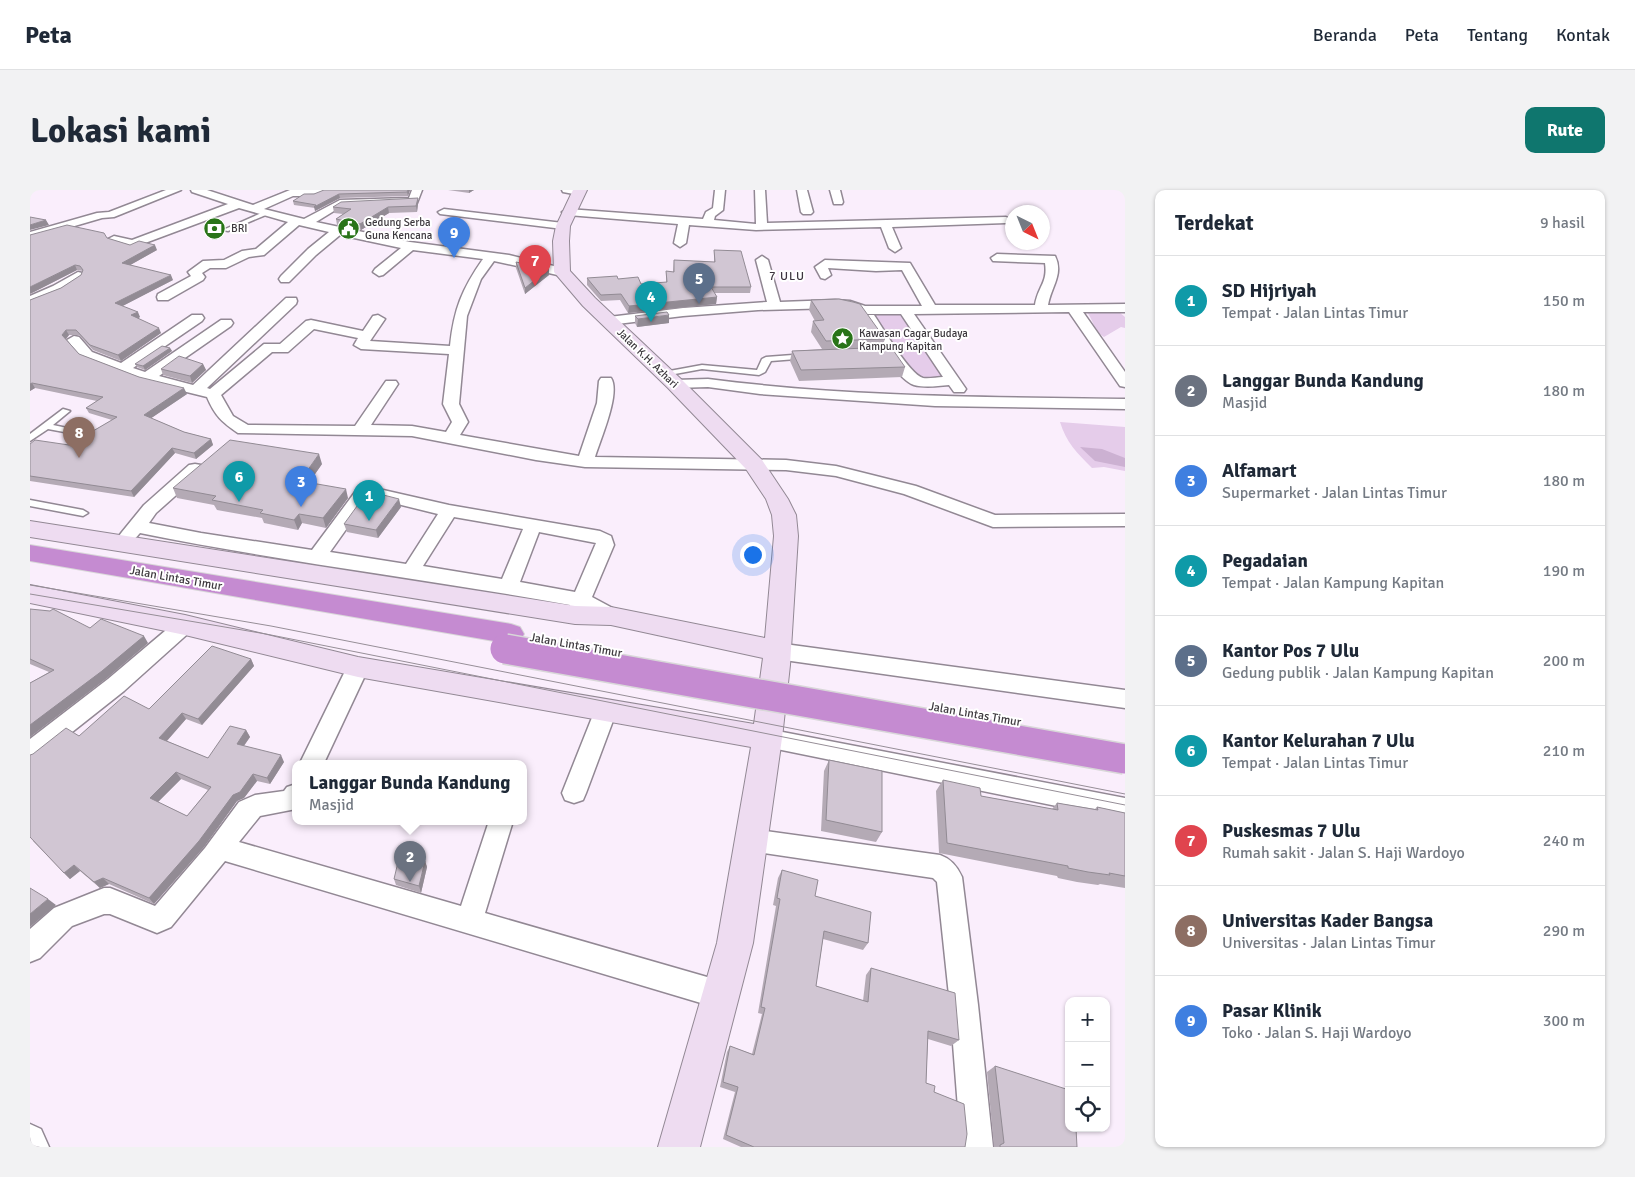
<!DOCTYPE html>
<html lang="id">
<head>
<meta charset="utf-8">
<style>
  body { margin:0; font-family:Signika,sans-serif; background:#f2f2f3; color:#1f2937 }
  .controls { position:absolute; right:15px; bottom:15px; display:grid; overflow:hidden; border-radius:10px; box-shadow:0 1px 4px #0004 }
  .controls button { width:45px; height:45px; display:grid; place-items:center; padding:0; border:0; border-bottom:1px solid #e0e1e3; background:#fff; color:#1f2937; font:25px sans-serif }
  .compass { position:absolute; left:975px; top:15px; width:45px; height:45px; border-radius:50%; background:#fff; box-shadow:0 1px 4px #0004; rotate:137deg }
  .you { position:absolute; left:722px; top:364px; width:18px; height:18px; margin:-12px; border:4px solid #fff; border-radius:50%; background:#1a73e8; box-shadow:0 0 0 8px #1a73e833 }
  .badge { display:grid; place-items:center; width:32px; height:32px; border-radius:50%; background:#0f766e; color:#fff; font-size:16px; font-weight:700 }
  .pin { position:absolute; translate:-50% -41px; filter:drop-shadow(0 1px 2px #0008) }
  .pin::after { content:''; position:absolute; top:26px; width:18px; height:15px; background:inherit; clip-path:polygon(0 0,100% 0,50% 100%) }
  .popup { position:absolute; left:262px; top:570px; width:235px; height:65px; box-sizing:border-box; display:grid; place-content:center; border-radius:10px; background:#fff; filter:drop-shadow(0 1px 4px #0005); font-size:16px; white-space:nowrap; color:#747a83 }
  .popup b { font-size:19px; color:#1f2937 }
  .popup::after { content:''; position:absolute; left:50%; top:100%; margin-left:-10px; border:10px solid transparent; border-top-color:#fff }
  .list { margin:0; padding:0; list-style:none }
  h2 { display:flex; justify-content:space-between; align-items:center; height:65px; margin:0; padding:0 20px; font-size:21px }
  h2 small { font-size:16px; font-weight:400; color:#747a83 }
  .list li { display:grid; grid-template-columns:32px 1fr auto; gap:15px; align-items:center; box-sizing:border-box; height:90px; padding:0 20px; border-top:1px solid #e0e1e3 }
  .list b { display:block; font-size:19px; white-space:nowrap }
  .list p { margin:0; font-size:16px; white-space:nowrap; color:#747a83 }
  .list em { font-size:16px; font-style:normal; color:#747a83 }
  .icon { flex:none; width:28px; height:28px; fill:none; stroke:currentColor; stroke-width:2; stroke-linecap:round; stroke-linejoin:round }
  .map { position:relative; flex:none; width:1095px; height:957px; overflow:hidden; border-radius:10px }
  header { display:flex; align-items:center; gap:30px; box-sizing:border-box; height:70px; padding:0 25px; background:#fff; border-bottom:1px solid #e0e1e3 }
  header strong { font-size:24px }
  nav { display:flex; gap:28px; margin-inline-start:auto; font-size:18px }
  .intro { display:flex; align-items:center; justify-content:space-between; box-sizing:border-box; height:120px; padding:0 30px }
  h1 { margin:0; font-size:35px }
  .button { padding:12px 22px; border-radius:10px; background:#0f766e; color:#fff; font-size:18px; font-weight:700 }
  main { display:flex; gap:30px; padding:0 30px }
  aside { flex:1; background:#fff; border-radius:10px; box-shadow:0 1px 4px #0004 }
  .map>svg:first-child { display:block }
</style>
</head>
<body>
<header>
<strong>Peta</strong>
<nav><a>Beranda</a><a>Peta</a><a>Tentang</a><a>Kontak</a></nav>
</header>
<div class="intro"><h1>Lokasi kami</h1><a class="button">Rute</a></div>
<main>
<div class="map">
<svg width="1095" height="957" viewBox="0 0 1095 957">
  <rect width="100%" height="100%" fill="#faeefc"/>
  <path fill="#e5ccea" d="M1056,121L1089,122L1095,127V138L1091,137L1074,147C1063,141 1064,130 1056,121Z
    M868,122L915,187L887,188L840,124Z
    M1030,232L1095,237V281L1074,277L1062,278C1047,263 1036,252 1030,232Z"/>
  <path fill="#ccb1d2" d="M1050,257L1072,259L1095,268V277L1065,271Z"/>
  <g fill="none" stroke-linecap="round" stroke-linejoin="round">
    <defs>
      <path id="lane" d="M236,21L239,23L238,24L198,41L193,40Z
        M776,164H779V168L741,171L735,182L729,185L672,179L634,186L630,184L634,182L672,175L727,180L732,169L736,167Z
        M33,219L40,221L23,235L56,242V246L18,239L0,251V244Z
        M0,310L53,320L58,323L53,326L0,316Z"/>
      <path id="street" d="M136,0H151L84,27L72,28L0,49V42L67,23L79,22Z
        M161,0H177L223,15L260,0H299L284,6H263L234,19L274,29L310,10L379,8L382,0H392L387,13L312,16L286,32L380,52L479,65L536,79L538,82L532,86L464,71L451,89L437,126L429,214L438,232L430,245L549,266L567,213L569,191L571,188H581C591,203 570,250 565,267L756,270L806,276L886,296L965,325L1095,324V336L963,337L874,304L806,286L756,280L555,277L506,270L382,246L208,243C192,232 185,226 177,207L112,191L52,168L37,150L44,146L49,147L62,162L91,173L162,125H172L174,128L172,131L103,178L115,182L191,130H201L203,133L201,136L129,186L163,195L256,108H266L267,111L266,114L177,198L180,199L234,154H250L276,131L281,130L333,141L343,126L348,125L355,129L340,151L420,156C424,119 432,99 453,69L383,60L353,85L349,86L343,82L345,79L371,58L310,45L286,65L259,92H251L249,89L251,86L278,59L299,42L269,35L234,65L219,67L196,78H180L172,83L175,87L173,90L138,110H128L127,107L128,104L161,86L158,82L173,71L194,70L212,61L226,59L258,32L209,18L107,56L103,58L80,51L78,49L84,46L102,50L198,14L162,2ZM284,139L328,148L324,155L331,159L419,164L413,214L422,232L416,242L382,236L341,235L368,194L366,191H356L325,236L218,235L203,226L191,205L242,162H258Z
        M532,0H553L554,2L549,5L533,2Z
        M685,0H695L693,20L685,26L684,30L726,34L725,0H735L737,33L976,27L982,30L976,33L862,37L871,58L865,62L859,58L851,37L726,40L659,35L656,53L650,57L644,53L648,34L538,25L532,22L538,19L673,29L676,22L683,18Z
        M767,0H777L783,22L781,24H773L771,22Z
        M800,0H810L813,12L812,14H804Z
        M414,19L533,33L539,36L533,39L410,24L408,22Z
        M967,64L1025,66C1034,84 1021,97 1018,115L1095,114V122H1053L1095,182V197L1090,196L1039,122L884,124L936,199L934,202H924L919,195C907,196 895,198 884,195C866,189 842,145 832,128L834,125H844C853,138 879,184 893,188C899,189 907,187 913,187L871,124H833L819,119L805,118L728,120L653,126L579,135L572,131L579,127L653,118L737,112L726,70L732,66L738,70L750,112L805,110L820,111L835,116H892L872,80L846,81L798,78L801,85L795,89L791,88L785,77L795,70L880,73L905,115H1005C1008,96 1018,93 1015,73L963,71L961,68Z
        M48,82L52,83L54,86L52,89L33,102L0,115V106L23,96Z
        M678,189C816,207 956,207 1095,209V219L905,216L730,204L678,197L645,198L640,197L638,194L640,191L645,190Z
        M165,274L171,275L173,279L171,283L126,323L119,333L171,343L282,360L328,298L340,297L419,315L570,341L581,346L584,355L562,407L588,421L591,426L588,431L581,433L557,422L553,428L546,430L539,428L536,423L540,415C396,389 253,372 110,343C104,350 101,353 92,350L89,346L92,342L114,315L159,275ZM339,307L408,324L376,374L300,362ZM424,327L493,339L472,389L393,376ZM509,342L566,353L545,402L490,392Z
        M155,428L162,430L165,435L162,440L94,501L8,569L0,572V549L78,489L148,430Z
        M747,453L1095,500V518L747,469L740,467L737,461L740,455Z
        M328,469L336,471L339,477L294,573H270L320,471Z
        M576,511L584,514L587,520L556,603L553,610L544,613L535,610L532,603L565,520L568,514Z
        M737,539L1095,608V630L737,557L729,555L726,548L729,541Z
        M266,594V619L230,626L209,652L431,716L459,631H483L455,723L691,791L701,795L705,805L701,815L691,819L195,671L141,737L127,743L80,724H74L42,736L10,768L0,772V739L24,718L74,698H80L125,716L175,658L209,612L225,605L254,601L257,597Z
        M721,639L910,665C921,669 927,676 932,687L948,815L963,957H931L920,815L907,692L903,688L721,661L712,658L708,650L712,642Z
        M0,934L11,939L19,957H0Z"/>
      <path id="secondary" d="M543,0H557L540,36L539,51L540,81L565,108L652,190L732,270L758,309L766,325L768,346L760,475L752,548L723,753L670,957H628L687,753L721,557L328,487L155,445L0,413V395L155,425L328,467L724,534L733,468L581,435L545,434L0,347V331L545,416L581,417L735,448L744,346L742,325L736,309L716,279L638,198L553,116L524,82L523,51L526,36Z"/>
      <path id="highway" d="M0,355L481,434L490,437L494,444L490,451L481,454L0,371Z"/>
    </defs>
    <use href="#lane" stroke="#928894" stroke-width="3"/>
    <use href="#street" stroke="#928894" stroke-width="3"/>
    <use href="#secondary" stroke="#928894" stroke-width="2"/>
    <use href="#highway" stroke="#d8d7d8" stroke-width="2"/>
    <use href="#lane" fill="#fff" fill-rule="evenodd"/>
    <use href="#street" fill="#fff" fill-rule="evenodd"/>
    <use href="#secondary" fill="#eedcf1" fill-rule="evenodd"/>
    <use href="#highway" fill="#c58bd1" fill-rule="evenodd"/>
    <path stroke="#968e97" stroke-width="1" d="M0,395L241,436L1095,604
      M0,404L236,444L1095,615"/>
    <defs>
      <path id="highway-bridge" d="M475,459L1095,569"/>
    </defs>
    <use href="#highway-bridge" stroke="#d8d7d8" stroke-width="32" stroke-linecap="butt"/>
    <use href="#highway-bridge" stroke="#c58bd1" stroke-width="29"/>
  </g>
  <path fill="#b4aab5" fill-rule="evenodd" d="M380,0L378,6L310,8L285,21V18L264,15L263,11L274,4Z
    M418,0H444L439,3Z
    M388,8V14L387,22L359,23L331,40L307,35L306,29L313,24L304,23L303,17Z
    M77,48L100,55L127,60L100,75L143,90L92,116L110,127L108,128L131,143L91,171L63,160L49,145H39L36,149L49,164L109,187L157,204L121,228L154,242L181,249L183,255L166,269L145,263L104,307L0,291V254L39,255L82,230L59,223L56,218L67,211L5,198L0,201V110L31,98L51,85L53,81L47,80L0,104Z
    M684,60L721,97L720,103H684L687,107L686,114L598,123L590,110L571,111L557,95V88L588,89L611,94L636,93V81L643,82L644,70L684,72Z
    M486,72L519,85L495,104L486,78Z
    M781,110L855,149L852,157L875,177L872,187L769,191L760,171L762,161L792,159L781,142L783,131H785L779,120Z
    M605,126L639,133L607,137L605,133Z
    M140,158L142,161L115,180L107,177L105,174Z
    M173,174L176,180L162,193L133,185L131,179Z
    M292,274L279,293L318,308L296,338L272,333L268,340L234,333L232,328L187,320L184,315L147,308L143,298Z
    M371,317L348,348L317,342L314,334Z
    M0,419L60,438L118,453L77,488L0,547V493L19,482L0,474Z
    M221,469L224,476L172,535L156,529L137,551L178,568L216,540L220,547L214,556L254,572L240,594L227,591L214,608L207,611L174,657L124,714L79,694L70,698L50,681L40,689L3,651L49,546L119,519ZM151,589L178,600L157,626L128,612Z
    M799,570L852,642L846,652L791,641L794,581Z
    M913,590L951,606L1022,619L1027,613L1065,619L1067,617L1095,623V698L1070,694L1068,695L1047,692L1028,688L1027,686L909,663L906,601Z
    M395,671L397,677L391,703L366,695L364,689Z
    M752,680L785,706L838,753L833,760L793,749L786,796L833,811L836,785L841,778L929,850L921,856L898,849L896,893L904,902L935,957H711L693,949L705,902L690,897L697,862L700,856L722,864L732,824L728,823L746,716L743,715L748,688Z
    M965,876L1047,957H964L957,882Z"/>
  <path fill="#928b94" d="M378,0H380L378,6L377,2Z
    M439,0H444L439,3Z
    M309,4L310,8L285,21L284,17Z
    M388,8V14L387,22L386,16Z
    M358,17L359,23L331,40L330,34Z
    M16,30L19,35L0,40V35Z
    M125,55L127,60L95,78L92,73Z
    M45,75L47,80L0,104V97Z
    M519,79V85L495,104V98Z
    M141,85L143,90L87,119L85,113Z
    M687,107L686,114L598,123L599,116Z
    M108,122L110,127L104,131L101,125Z
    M639,125V133L607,137L608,129Z
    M129,138L131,143L91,171L88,165Z
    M36,140L39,145L35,150L32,145Z
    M140,158L142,161L115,180L113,176Z
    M173,174L176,180L162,193L160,186Z
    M2,193L5,198L0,201V194Z
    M154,198L157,204L117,231L114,225Z
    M181,249L183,255L166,269L164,263Z
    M142,258L145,263L104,307L101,301Z
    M289,264L292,274L273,301L270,291Z
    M316,299L318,308L296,338L293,328Z
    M369,309L371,317L348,348L346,340Z
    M269,324L272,333L268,340L264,330Z
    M114,446L118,453L77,488L0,547V535Z
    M221,469L224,476L172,535L168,529Z
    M152,523L156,529L134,554L129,548Z
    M216,540L220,547L210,561L207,554Z
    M251,565L254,572L240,594L237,588Z
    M146,582L151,589L125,615L120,608Z
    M223,584L227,591L214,608L207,611L174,657L124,714L119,708L203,605Z
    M395,671L397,677L391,703L389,696Z
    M44,675L50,681L40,689L34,683Z
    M73,688L79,694L70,698L64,692Z
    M18,709L26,715L0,737V724Z"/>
  <path fill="#d1c6d3" stroke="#928b94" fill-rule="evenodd" d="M294,0H378L377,2L309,4L284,17L286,15L263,11L274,4H284Z
    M388,8L386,16L358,17L330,34L306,29L321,19L303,17L311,12Z
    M0,27L16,30L0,35Z
    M37,35L74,43L77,48L100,55L109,51L125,55L92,73L141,85L85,113L108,122L101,125L129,138L88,165L60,155L46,140H36L32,145L49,164L109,187L154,198L114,225L154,242L181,249L164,263L142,258L101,301L0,286V254L5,250L39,255L87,227L56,218L73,207L2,193L0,194V110L31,98L51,85L53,80L50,76L45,75L0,97V45Z
    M684,60L711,61L721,97H681L687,107L599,116L591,104L571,105L557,88L587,86L588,89L608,87L611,94L637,92L636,81L644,82V70L685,72Z
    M486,72L519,79L495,98Z
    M809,109L823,112L830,114L855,149L796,151L783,131L794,130L781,110Z
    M637,122L639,125L608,129L605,126Z
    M132,156L140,158L113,176L105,174Z
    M861,157L875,177L771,180L762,161Z
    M149,166L173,174L160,186L131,179Z
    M200,250L289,264L270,291L316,299L293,328L269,324L264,330L230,323L233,320L182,310L186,306L143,298Z
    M338,301L369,309L346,340L314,334Z
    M0,419L20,421L23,419L60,438L71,429L114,446L72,481L0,535V493L24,480L0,469Z
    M182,456L221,469L168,529L152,523L129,548L178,568L200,536L216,540L207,554L251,565L237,588L223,584L210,602L203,605L169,651L119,708L73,688L64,692L44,675L34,683L0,647V565L3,564L36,538L49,546L94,506L119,519ZM146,582L181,597L157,626L120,608Z
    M799,570L852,581V642L796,630Z
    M913,590L950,598L951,606L1028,620L1027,613L1068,620L1067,617L1095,623V686L1079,683L1080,685L1058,682L1038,678V676L917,653Z
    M369,668L395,671L389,696L364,689Z
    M752,680L788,690L785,706L841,722L838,753L794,741L786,796L838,812L841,778L925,803L929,850L898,841L896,893L905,896L904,902L934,914L937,944L935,957H724L696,945L708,897L693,892L700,856L724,865L735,818L731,817L750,709L747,708Z
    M0,698L18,709L0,724Z
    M965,876L1039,900V938H1046L1047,957H970V955L974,953Z"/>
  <defs>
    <symbol id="bank-disc" viewBox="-11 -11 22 22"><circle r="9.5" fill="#297418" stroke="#fff"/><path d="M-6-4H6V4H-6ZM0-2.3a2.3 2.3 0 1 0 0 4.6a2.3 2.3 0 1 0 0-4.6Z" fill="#fff"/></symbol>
    <symbol id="civic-disc" viewBox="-11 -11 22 22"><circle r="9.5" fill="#297418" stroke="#fff"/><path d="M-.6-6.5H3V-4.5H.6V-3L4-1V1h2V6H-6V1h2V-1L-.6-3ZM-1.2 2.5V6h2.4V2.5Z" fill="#fff"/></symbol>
    <symbol id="sight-disc" viewBox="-11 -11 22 22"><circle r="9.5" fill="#297418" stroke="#fff"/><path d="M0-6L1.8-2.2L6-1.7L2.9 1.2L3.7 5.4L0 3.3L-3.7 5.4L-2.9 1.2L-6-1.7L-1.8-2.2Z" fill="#fff"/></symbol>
  </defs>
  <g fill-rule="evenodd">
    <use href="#bank-disc" x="172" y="26" width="25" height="25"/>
    <use href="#civic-disc" x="306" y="26" width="25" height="25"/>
    <use href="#sight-disc" x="800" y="136" width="25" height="25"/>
  </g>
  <g text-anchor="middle" stroke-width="4" stroke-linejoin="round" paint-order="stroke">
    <g font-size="11" fill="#3d393e" stroke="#fff" text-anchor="start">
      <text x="335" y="36">Gedung Serba<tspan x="335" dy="13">Guna Kencana</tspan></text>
      <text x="201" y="42">BRI</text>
      <text x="829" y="147">Kawasan Cagar Budaya<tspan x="829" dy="13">Kampung Kapitan</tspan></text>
    </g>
    <g font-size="11" fill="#3d393e" stroke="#fff">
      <text transform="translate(618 168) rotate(44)" y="4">Jalan K.H. Azhari</text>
    </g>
    <g font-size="12" letter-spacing="1" fill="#3d353f" stroke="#fff">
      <text x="757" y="90">7 ULU</text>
    </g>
    <g font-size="12" fill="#3d393e" stroke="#fff">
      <text transform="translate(146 388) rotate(10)" y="4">Jalan Lintas Timur</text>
      <text transform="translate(546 455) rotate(10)" y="4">Jalan Lintas Timur</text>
      <text transform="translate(945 524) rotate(10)" y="4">Jalan Lintas Timur</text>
    </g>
  </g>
</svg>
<div class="controls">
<button>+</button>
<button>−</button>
<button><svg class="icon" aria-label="locate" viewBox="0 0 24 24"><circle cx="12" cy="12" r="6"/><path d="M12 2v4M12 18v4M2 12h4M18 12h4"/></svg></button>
</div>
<svg class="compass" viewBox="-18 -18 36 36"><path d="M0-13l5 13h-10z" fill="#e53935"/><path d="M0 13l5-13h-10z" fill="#747a83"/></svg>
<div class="you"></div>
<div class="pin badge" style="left:339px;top:331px;background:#0f9aa8">1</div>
<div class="pin badge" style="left:380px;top:692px;background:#6b7280">2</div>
<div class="popup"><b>Langgar Bunda Kandung</b>Masjid</div>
<div class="pin badge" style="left:271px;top:317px;background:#3f7fe0">3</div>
<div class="pin badge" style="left:621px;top:132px;background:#0f9aa8">4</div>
<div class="pin badge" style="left:669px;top:114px;background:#5c6f8a">5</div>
<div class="pin badge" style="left:209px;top:312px;background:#0f9aa8">6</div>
<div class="pin badge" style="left:505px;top:96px;background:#e0444e">7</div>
<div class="pin badge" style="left:49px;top:268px;background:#8d6e63">8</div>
<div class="pin badge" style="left:424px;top:68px;background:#3f7fe0">9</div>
</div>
<aside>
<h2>Terdekat<small>9 hasil</small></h2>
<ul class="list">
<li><span class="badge" style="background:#0f9aa8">1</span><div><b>SD Hijriyah</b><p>Tempat · Jalan Lintas Timur</p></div><em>150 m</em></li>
<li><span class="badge" style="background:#6b7280">2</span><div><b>Langgar Bunda Kandung</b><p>Masjid</p></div><em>180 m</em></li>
<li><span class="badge" style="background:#3f7fe0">3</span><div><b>Alfamart</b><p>Supermarket · Jalan Lintas Timur</p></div><em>180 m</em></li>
<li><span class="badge" style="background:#0f9aa8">4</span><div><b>Pegadaian</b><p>Tempat · Jalan Kampung Kapitan</p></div><em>190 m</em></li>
<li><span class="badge" style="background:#5c6f8a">5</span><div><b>Kantor Pos 7 Ulu</b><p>Gedung publik · Jalan Kampung Kapitan</p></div><em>200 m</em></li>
<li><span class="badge" style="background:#0f9aa8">6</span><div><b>Kantor Kelurahan 7 Ulu</b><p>Tempat · Jalan Lintas Timur</p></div><em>210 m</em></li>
<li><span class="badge" style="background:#e0444e">7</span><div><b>Puskesmas 7 Ulu</b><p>Rumah sakit · Jalan S. Haji Wardoyo</p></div><em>240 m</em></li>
<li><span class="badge" style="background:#8d6e63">8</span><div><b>Universitas Kader Bangsa</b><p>Universitas · Jalan Lintas Timur</p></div><em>290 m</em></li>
<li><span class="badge" style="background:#3f7fe0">9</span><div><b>Pasar Klinik</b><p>Toko · Jalan S. Haji Wardoyo</p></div><em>300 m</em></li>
</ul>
</aside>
</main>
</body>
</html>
